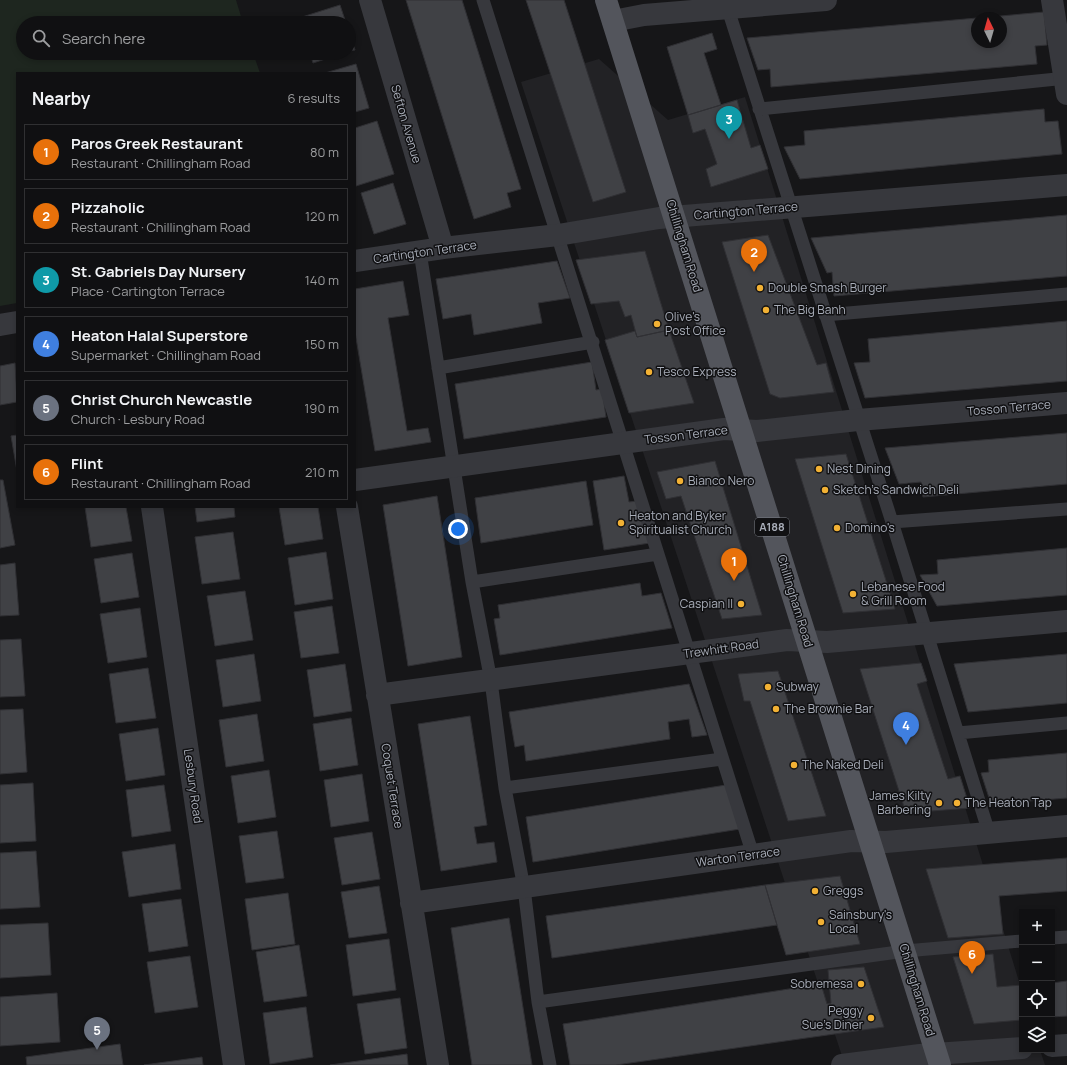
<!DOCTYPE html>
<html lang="en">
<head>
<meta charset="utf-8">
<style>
  body { margin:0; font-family:Manrope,sans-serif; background:#1e1e20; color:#f1f3f6 }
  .controls { position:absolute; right:12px; bottom:12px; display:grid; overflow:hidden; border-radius:0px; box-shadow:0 2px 6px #0003 }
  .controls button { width:36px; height:36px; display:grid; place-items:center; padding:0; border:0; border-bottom:1px solid #303032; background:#101012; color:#f1f3f6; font:20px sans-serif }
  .compass { position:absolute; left:971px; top:12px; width:36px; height:36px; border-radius:50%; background:#101012; box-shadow:0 2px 6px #0003; rotate:355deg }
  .you { position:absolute; left:458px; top:529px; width:14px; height:14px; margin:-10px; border:3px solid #fff; border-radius:50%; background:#1a73e8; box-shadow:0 0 0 6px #1a73e833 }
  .badge { display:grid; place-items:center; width:26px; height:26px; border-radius:50%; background:#f2b134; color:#fff; font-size:13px; font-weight:700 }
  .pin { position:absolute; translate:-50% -33px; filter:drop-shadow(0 1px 2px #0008) }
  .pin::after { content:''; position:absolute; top:21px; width:14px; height:12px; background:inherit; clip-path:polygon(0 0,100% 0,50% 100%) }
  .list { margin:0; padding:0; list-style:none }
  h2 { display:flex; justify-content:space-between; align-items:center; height:52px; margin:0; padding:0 16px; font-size:17px }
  h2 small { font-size:13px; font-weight:400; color:#9c9d9f }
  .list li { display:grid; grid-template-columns:26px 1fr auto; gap:12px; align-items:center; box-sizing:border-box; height:56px; margin:0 8px 8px; padding:0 8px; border:1px solid #303032; border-radius:0px }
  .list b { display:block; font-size:15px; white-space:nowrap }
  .list p { margin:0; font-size:13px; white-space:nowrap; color:#9c9d9f }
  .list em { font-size:13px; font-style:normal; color:#9c9d9f }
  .icon { flex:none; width:22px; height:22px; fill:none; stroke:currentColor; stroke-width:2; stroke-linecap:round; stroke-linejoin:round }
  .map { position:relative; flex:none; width:1067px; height:1065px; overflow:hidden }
  .search { position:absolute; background:#101012; box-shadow:0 2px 6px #0003; left:16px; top:16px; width:340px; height:44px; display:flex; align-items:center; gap:10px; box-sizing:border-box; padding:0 14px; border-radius:22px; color:#9c9d9f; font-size:15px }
  .panel { position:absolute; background:#101012; box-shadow:0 2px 6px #0003; left:16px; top:72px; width:340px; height:436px; border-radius:0px }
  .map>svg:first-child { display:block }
</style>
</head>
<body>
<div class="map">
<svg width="1067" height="1065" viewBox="0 0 1067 1065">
  <rect width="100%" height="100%" fill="#161618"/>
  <path fill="#222225" d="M599,59L668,120L745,97L1022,991V1050H1040L1045,1065H845L521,82Z"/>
  <path fill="#1e261f" d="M0,0H236L243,23H23V53H253L260,73H17V303L0,306Z"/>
  <path fill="#404145" stroke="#303034" d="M406,0H462L521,189L507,193L511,207L474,219Z
    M526,0H564L626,192L593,202Z
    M340,5L346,23H301L299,18Z
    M1044,12L1047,45L1035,46L1037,64L771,87L770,69L758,70L747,38L977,18V42H1001V18H979Z
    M349,32L355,50L349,51Z
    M712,33L717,49L704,53L721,105L688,115L667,47Z
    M310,53H344L313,63Z
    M356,64L369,108L355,112V73H325Z
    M737,100L751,148L760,145L768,169L711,187L706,169L717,164L705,129L693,133L688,115Z
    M1044,109L1045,122L1058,121L1062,154L800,179L784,147L805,145L804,131Z
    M377,121L394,174L356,186L355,128Z
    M393,183L406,224L374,234L361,193Z
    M1067,215V276L834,296L832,272L827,273L811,238Z
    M768,235L817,365L826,363L834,392L780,398L770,394L722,242Z
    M645,251L669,330L637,337L631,315L625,317L619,301L591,304L576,260Z
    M557,261L570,298L538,303L542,323L474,335L471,314L443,319L436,279Z
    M403,281L409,315L388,318L407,431L428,428L431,442L375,451L355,332V289Z
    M1067,321V381L865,398L854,363L870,362L868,339Z
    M669,330L694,403L629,413L605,340L635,331L637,337Z
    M592,362L596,390L602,389L606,417L464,439L455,384Z
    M15,363L17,402L0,405V366Z
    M1067,433V484L923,497L921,482L899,484L885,448Z
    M17,435V471L11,436Z
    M846,454L895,609L843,613L795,459Z
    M715,461L762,615L722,619L681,496L666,499L657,472Z
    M624,476L629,502L637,501L650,543L604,550L593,481Z
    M0,480H3L15,545L0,548Z
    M586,481L593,525L481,543L475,498Z
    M437,496L462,657L408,666L383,505Z
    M85,507H126L132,541L91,547Z
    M195,507H234L235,517L197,522Z
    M279,507H318L323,539L285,545Z
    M233,532L240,579L202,584L195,537Z
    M1067,548V595L937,606L920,575L938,574L937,560Z
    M326,552L333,599L295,605L288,558Z
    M132,553L139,597L101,603L94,559Z
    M15,563L19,615L0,616V565Z
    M640,583L642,596L661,593L672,628L500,655L494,619L500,618L498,605Z
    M245,591L253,640L215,646L207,596Z
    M332,606L339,653L301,658L294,612Z
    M140,608L147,657L108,663L100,614Z
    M21,639L25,696L0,697V640Z
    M254,654L261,701L223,707L216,660Z
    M1067,654V703L968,712L954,664Z
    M921,663L927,681L917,684L948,779L960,776L970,808L906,813L860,669Z
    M345,664L352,711L314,717L307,670Z
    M148,668L156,718L116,723L109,674Z
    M778,671L826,816L788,821L750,701H744L738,674Z
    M689,684L707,735L692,737L689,719L668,722L670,739L526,761L524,745L515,747L509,712Z
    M23,709L27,772L0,774V710Z
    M257,714L264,761L226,767L219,720Z
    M470,716L487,825L474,827L477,844L494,842L497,862L441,871L418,724Z
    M351,718L358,765L320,771L313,724Z
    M158,728L165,775L126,781L119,734Z
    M1067,753V798L991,804L981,773L989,772L988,760Z
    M269,770L276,817L238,823L231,776Z
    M362,774L369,821L331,827L324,780Z
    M33,783L36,841L0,843V785Z
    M164,785L171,831L132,837L126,790Z
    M726,785L740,829L533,862L526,817Z
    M277,831L284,878L246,883L239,836Z
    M372,832L380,879L342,885L334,838Z
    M175,844L181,889L129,897L122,852Z
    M36,851L40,907L0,909V853Z
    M1067,858V891L999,896L1003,934L948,938L926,869Z
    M840,876L860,944L786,955L765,885Z
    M765,885L777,925L552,958L546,916Z
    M379,886L387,933L349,938L341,892Z
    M288,893L295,944L252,950L245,899Z
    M181,899L188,946L149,952L142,904Z
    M509,918L532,1065H472L451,928Z
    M48,923L51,975L0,978V925Z
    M389,939L396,990L353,996L346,945Z
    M299,945L307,996L264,1002L256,952Z
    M993,954L997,987L1022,985V1020L974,1024L953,957Z
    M190,956L198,1007L155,1013L147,962Z
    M864,967L884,1027L616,1065H570L563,1024L821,984L827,1004L831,1003L828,970Z
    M1067,981V1016L1052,1017V983Z
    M57,993L60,1042L0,1046V997Z
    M400,998L407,1048L365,1054L357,1004Z
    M306,1007L313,1057L270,1064L263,1013Z
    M120,1044L123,1065H27L26,1057Z
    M407,1054L408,1065H330Z
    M202,1057L203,1065H144Z"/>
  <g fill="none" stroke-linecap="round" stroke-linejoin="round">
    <path stroke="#37383d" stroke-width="13" d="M483,0L753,855
      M726,3L892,522L989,833
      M759,109L1067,78
      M420,252L472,582L491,681L505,788L524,888L538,1002L550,1065
      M825,315L1067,294
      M438,368L593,342
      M892,522L1067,509
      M472,582L658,554
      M958,733L1067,723
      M505,788L722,759
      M1052,938L1067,937
      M538,1002L905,951L1022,941"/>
    <path stroke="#37383d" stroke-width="22" d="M370,0L443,248
      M1052,0L1067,94
      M613,21L644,15L826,0
      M355,261L443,248L558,235L659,218L1067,185
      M0,325L17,322
      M355,480L724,429L757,431L858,420L1067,403
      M152,507L234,1065
      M347,507L438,1065
      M377,695L787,640L827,642L1067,621
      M411,903L851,841L886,842L1067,826
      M1052,1046L1067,1045
      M842,1065L920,1055L1022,1048"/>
    <path stroke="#53555c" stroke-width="22" d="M606,0L940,1065"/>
  </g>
  <g fill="#f2b134" stroke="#111113" stroke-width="1.5">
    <circle cx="760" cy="288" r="4"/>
    <circle cx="766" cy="310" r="4"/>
    <circle cx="657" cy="324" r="4"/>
    <circle cx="649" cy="372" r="4"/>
    <circle cx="819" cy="469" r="4"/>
    <circle cx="680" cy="481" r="4"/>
    <circle cx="825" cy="490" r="4"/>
    <circle cx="621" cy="523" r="4"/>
    <circle cx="837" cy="528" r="4"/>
    <circle cx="853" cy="594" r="4"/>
    <circle cx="741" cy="604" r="4"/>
    <circle cx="768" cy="687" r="4"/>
    <circle cx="776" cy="709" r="4"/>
    <circle cx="794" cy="765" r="4"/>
    <circle cx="939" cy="803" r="4"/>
    <circle cx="957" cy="803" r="4"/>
    <circle cx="815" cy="891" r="4"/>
    <circle cx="821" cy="922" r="4"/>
    <circle cx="861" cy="984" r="4"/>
    <circle cx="871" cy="1018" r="4"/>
  </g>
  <g text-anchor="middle" stroke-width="3" stroke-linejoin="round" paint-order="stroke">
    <rect fill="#111113" stroke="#7b7e86" stroke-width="1" x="755" y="518" width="34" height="18" rx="3"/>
    <g font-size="11" font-weight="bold" fill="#a8adb8">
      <text x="772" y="531">A188</text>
    </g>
    <g font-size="12" fill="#a8adb8" stroke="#111113">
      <text transform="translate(406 124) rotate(74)" y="4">Sefton Avenue</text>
      <text transform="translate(746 211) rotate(-5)" y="4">Cartington Terrace</text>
      <text transform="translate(684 246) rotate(73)" y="4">Chillingham Road</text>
      <text transform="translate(425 252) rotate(-8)" y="4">Cartington Terrace</text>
      <text transform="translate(1009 408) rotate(-5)" y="4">Tosson Terrace</text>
      <text transform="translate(686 435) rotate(-7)" y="4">Tosson Terrace</text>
      <text transform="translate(795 601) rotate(73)" y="4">Chillingham Road</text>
      <text transform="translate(721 649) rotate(-8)" y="4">Trewhitt Road</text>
      <text transform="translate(193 786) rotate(82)" y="4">Lesbury Road</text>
      <text transform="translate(392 786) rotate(81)" y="4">Coquet Terrace</text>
      <text transform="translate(738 857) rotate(-8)" y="4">Warton Terrace</text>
      <text transform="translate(917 990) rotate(73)" y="4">Chillingham Road</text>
    </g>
    <g font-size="12" fill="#a8adb8" stroke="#111113" text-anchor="start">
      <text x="768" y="292">Double Smash Burger</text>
      <text x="774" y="314">The Big Banh</text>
      <text x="665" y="321">Olive's<tspan x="665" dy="14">Post Office</tspan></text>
      <text x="657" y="376">Tesco Express</text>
      <text x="827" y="473">Nest Dining</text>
      <text x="688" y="485">Bianco Nero</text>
      <text x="833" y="494">Sketch's Sandwich Deli</text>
      <text x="629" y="520">Heaton and Byker<tspan x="629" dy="14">Spiritualist Church</tspan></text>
      <text x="845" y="532">Domino's</text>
      <text x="861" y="591">Lebanese Food<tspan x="861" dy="14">&amp; Grill Room</tspan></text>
      <text x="733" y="608" text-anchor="end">Caspian II</text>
      <text x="776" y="691">Subway</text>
      <text x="784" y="713">The Brownie Bar</text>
      <text x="802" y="769">The Naked Deli</text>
      <text x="931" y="800" text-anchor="end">James Kilty<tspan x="931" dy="14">Barbering</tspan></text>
      <text x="965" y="807">The Heaton Tap</text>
      <text x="823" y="895">Greggs</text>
      <text x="829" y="919">Sainsbury's<tspan x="829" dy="14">Local</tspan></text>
      <text x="853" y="988" text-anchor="end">Sobremesa</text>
      <text x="863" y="1015" text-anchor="end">Peggy<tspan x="863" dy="14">Sue's Diner</tspan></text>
    </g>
  </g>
</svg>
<div class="controls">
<button>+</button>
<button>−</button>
<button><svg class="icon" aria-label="locate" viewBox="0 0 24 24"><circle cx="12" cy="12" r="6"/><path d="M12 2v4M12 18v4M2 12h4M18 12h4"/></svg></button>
<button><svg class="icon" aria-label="layers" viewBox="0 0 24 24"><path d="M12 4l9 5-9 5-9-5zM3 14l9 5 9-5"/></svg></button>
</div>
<svg class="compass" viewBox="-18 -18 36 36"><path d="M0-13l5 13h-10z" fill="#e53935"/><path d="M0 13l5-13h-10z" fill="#9c9d9f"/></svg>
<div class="you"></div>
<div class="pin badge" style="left:734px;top:581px;background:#e8710a">1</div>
<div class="pin badge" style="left:754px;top:272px;background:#e8710a">2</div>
<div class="pin badge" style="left:729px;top:139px;background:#0f9aa8">3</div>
<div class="pin badge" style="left:906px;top:745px;background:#3f7fe0">4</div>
<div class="pin badge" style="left:97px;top:1050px;background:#6b7280">5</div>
<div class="pin badge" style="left:972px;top:974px;background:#e8710a">6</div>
<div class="search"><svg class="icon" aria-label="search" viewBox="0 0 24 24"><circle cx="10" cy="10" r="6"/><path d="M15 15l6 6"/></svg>Search here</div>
<section class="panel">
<h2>Nearby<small>6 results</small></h2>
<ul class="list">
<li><span class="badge" style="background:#e8710a">1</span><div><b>Paros Greek Restaurant</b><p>Restaurant · Chillingham Road</p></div><em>80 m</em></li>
<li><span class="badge" style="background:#e8710a">2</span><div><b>Pizzaholic</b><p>Restaurant · Chillingham Road</p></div><em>120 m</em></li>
<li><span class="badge" style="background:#0f9aa8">3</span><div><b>St. Gabriels Day Nursery</b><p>Place · Cartington Terrace</p></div><em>140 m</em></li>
<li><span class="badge" style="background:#3f7fe0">4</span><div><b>Heaton Halal Superstore</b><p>Supermarket · Chillingham Road</p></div><em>150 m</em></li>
<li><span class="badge" style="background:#6b7280">5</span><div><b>Christ Church Newcastle</b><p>Church · Lesbury Road</p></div><em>190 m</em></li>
<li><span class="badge" style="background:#e8710a">6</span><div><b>Flint</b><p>Restaurant · Chillingham Road</p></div><em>210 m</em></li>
</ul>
</section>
</div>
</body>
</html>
